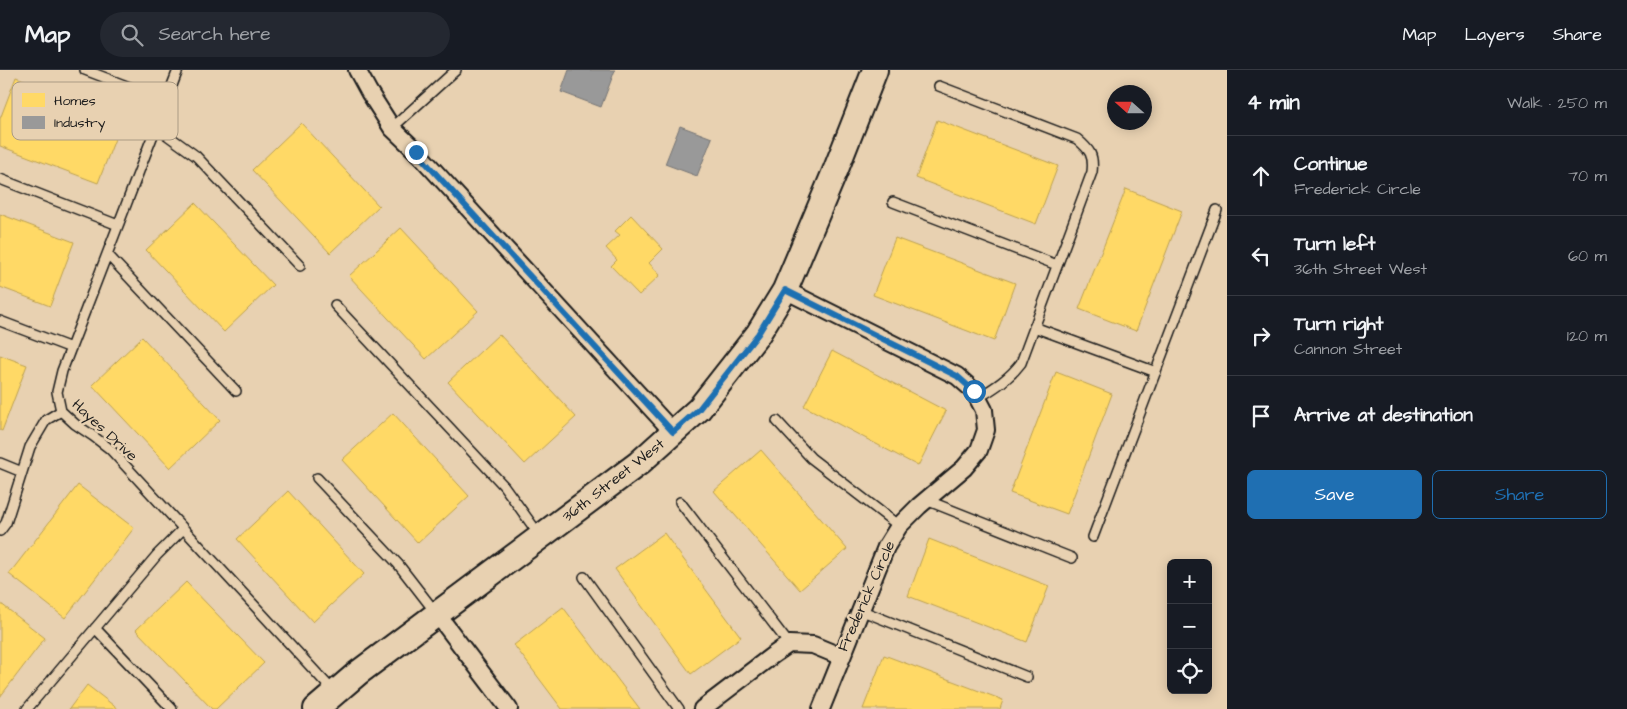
<!DOCTYPE html>
<html lang="en">
<head>
<meta charset="utf-8">
<style>
  body { margin:0; font-family:"Architects Daughter",sans-serif; background:#242831; color:#f1f3f6 }
  .controls { position:absolute; right:15px; bottom:15px; display:grid; overflow:hidden; border-radius:8px; box-shadow:0 2px 12px #0003 }
  .controls button { width:45px; height:45px; display:grid; place-items:center; padding:0; border:0; border-bottom:1px solid #363941; background:#171b24; color:#f1f3f6; font:25px sans-serif }
  .compass { position:absolute; left:1107px; top:15px; width:45px; height:45px; border-radius:50%; background:#171b24; box-shadow:0 2px 12px #0003; rotate:291deg }
  .stop { position:absolute; width:15px; height:15px; margin:-11px; border:4px solid #1f6fb2; border-radius:50%; background:#fff }
  .stop.end { background:#1f6fb2; border-color:#fff; box-shadow:0 1px 5px #0008 }
  .list { margin:0; padding:0; list-style:none }
  h2 { display:flex; justify-content:space-between; align-items:center; height:65px; margin:0; padding:0 20px; font-size:21px }
  h2 small { font-size:16px; font-weight:400; color:#9ea1a6 }
  .list li { display:grid; grid-template-columns:32px 1fr auto; gap:15px; align-items:center; box-sizing:border-box; height:80px; padding:0 20px; border-top:1px solid #363941 }
  .list b { display:block; font-size:19px; white-space:nowrap }
  .list p { margin:0; font-size:16px; white-space:nowrap; color:#9ea1a6 }
  .list em { font-size:16px; font-style:normal; color:#9ea1a6 }
  .actions { display:flex; gap:10px; padding:15px 20px }
  .actions a { flex:1; padding:11px 0; border:1px solid #1f6fb2; border-radius:8px; text-align:center; font-size:18px; color:#1f6fb2 }
  .actions .main { background:#1f6fb2; color:#fff }
  .icon { flex:none; width:28px; height:28px; fill:none; stroke:currentColor; stroke-width:2; stroke-linecap:round; stroke-linejoin:round }
  .map { position:relative; flex:none; width:1227px; height:639px; overflow:hidden }
  header { display:flex; align-items:center; gap:30px; box-sizing:border-box; height:70px; padding:0 25px; background:#171b24; border-bottom:1px solid #363941 }
  header strong { font-size:24px }
  nav { display:flex; gap:28px; margin-inline-start:auto; font-size:18px }
  .search { width:350px; height:45px; background:#242831; display:flex; align-items:center; gap:12px; box-sizing:border-box; padding:0 18px; border-radius:28px; color:#9ea1a6; font-size:19px }
  main { display:flex }
  aside { flex:1; background:#171b24 }
  .map>svg:first-child { display:block }
</style>
</head>
<body>
<header>
<strong>Map</strong>
<div class="search"><svg class="icon" aria-label="search" viewBox="0 0 24 24"><circle cx="10" cy="10" r="6"/><path d="M15 15l6 6"/></svg>Search here</div>
<nav><a>Map</a><a>Layers</a><a>Share</a></nav>
</header>
<main>
<div class="map">
<svg width="1227" height="639" viewBox="0 0 1227 639">
  <rect width="100%" height="100%" fill="#e8d1b1"/>
  <filter id="ink" filterUnits="userSpaceOnUse"><feTurbulence type="fractalNoise" baseFrequency=".02" numOctaves="2"/><feDisplacementMap in="SourceGraphic" scale="10" xChannelSelector="R" yChannelSelector="G"/><feConvolveMatrix kernelMatrix="1 2 1 2 8 2 1 2 1" color-interpolation-filters="sRGB"/></filter>
  <g filter="url(#ink)">
    <path fill="#ffd966" stroke="#bba050" d="M16,7L123,48L98,113L0,76V49Z
      M937,50L1058,96L1036,154L916,108Z
      M301,53L379,136L330,183L252,100Z
      M1126,119L1182,141L1136,261L1079,239Z
      M195,133L273,215L224,262L146,180Z
      M0,144L74,172L50,236L0,217Z
      M631,145L663,179L649,193L660,205L639,225L611,196L617,190L606,178L620,165L615,161Z
      M401,158L478,241L426,289L349,206Z
      M895,168L1015,213L994,271L873,225Z
      M499,264L576,347L525,394L448,312Z
      M142,267L220,350L170,398L92,315Z
      M832,281L946,341L918,396L804,336Z
      M0,285L27,295L2,361L0,360Z
      M1056,302L1112,324L1067,444L1010,423Z
      M393,343L469,426L418,473L342,390Z
      M761,380L847,479L800,520L714,421Z
      M78,415L134,458L65,548L9,504Z
      M288,421L364,504L313,552L237,469Z
      M664,463L741,567L691,604L615,499Z
      M929,469L1049,516L1027,572L908,526Z
      M186,512L264,593L216,639H212L136,560Z
      M0,533L45,568L0,627Z
      M563,537L640,639H562L514,575Z
      M884,585L1003,630L1000,639H863Z
      M87,615L118,639H69Z"/>
    <path fill="#999" stroke="#747474" d="M569,0H615L601,37L561,22Z
      M680,56L712,68L697,106L665,94Z"/>
    <g fill="none" stroke-linecap="round" stroke-linejoin="round">
      <defs>
        <path id="lane" d="M85,0L166,31
          M178,0L62,301L57,322L61,341L75,354L93,366L110,379L335,623
          M939,16L1077,69C1090,80 1094,85 1092,102L1021,293C1009,309 994,318 978,328
          M156,57L196,86L300,196
          M392,58L456,0
          M0,109L118,155
          M893,132L1057,195
          M107,184L236,321
          M335,235L504,416L540,466
          M0,251L71,278
          M1034,257L1156,302
          M777,351L811,388L899,456
          M0,393L22,402
          M317,408L398,494L436,543
          M926,430L1072,488
          M680,432L789,574
          M0,461L6,453L30,377L46,350L61,341
          M1093,467L1217,140
          M584,507L679,639
          M860,540L1027,607
          M95,558L172,639
          M27,639L157,485L183,459"/>
        <path id="street" d="M357,0L369,22L392,58L416,81L673,362
          M437,544L509,639
          M702,639L773,585L789,574L813,575L842,587L886,477L899,456L919,436L964,398L979,380L986,360L984,340L974,321L957,306L785,220
          M821,639L842,587"/>
        <path id="secondary" d="M316,639L358,603L639,393L699,339L758,264L785,220L836,99L875,0"/>
      </defs>
      <use href="#lane" stroke="#1c1c1c" stroke-width="12"/>
      <use href="#street" stroke="#1c1c1c" stroke-width="20"/>
      <use href="#secondary" stroke="#1c1c1c" stroke-width="28"/>
      <use href="#lane" stroke="#e8d1b1" stroke-width="9"/>
      <use href="#street" stroke="#e8d1b1" stroke-width="16"/>
      <use href="#secondary" stroke="#e8d1b1" stroke-width="24"/>
    </g>
  </g>
  <g fill="none" stroke-linecap="round" stroke-linejoin="round" filter="url(#ink)">
    <path stroke="#1f6fb2" stroke-width="6" d="M416,82L673,362L699,339L758,264L785,220L957,306L974,321"/>
  </g>
  <g text-anchor="middle" stroke-width="5" stroke-linejoin="round" paint-order="stroke">
    <g font-size="15" fill="#1c1c1c" stroke="#e8d1b1">
      <text transform="translate(105 360) rotate(43)" y="5">Hayes Drive</text>
      <text transform="translate(613 410) rotate(-38)" y="5">36th Street West</text>
      <text transform="translate(866 526) rotate(-66)" y="5">Frederick Circle</text>
    </g>
  </g>
  <rect x="12" y="12" width="166" height="58" rx="8" fill="#e8d1b1" stroke="#ab9b84" stroke-width="1"/>
  <rect x="22" y="23" width="23" height="14" fill="#ffd966"/>
  <rect x="22" y="46" width="23" height="13" fill="#999"/>
  <g font-size="14" fill="#1c1c1c">
    <text x="54" y="35">Homes</text>
    <text x="54" y="57">Industry</text>
  </g>
</svg>
<div class="controls">
<button>+</button>
<button>−</button>
<button><svg class="icon" aria-label="locate" viewBox="0 0 24 24"><circle cx="12" cy="12" r="6"/><path d="M12 2v4M12 18v4M2 12h4M18 12h4"/></svg></button>
</div>
<svg class="compass" viewBox="-18 -18 36 36"><path d="M0-13l5 13h-10z" fill="#e53935"/><path d="M0 13l5-13h-10z" fill="#9ea1a6"/></svg>
<div class="stop" style="left:974px;top:321px"></div>
<div class="stop end" style="left:416px;top:82px"></div>
</div>
<aside>
<h2>4 min<small>Walk · 250 m</small></h2>
<ul class="list">
<li><svg class="icon" aria-label="ahead" viewBox="0 0 24 24"><path d="M12 20V5M6 11l6-6 6 6"/></svg><div><b>Continue</b><p>Frederick Circle</p></div><em>70 m</em></li>
<li><svg class="icon" aria-label="left" viewBox="0 0 24 24"><path d="M17 20v-9H6M10 6l-5 5 5 5"/></svg><div><b>Turn left</b><p>36th Street West</p></div><em>60 m</em></li>
<li><svg class="icon" aria-label="right" viewBox="0 0 24 24"><path d="M7 20v-9h11M14 6l5 5-5 5"/></svg><div><b>Turn right</b><p>Cannon Street</p></div><em>120 m</em></li>
<li><svg class="icon" aria-label="arrive" viewBox="0 0 24 24"><path d="M6 21V4h12l-3 4 3 4H6"/></svg><div><b>Arrive at destination</b></div></li>
</ul>
<div class="actions"><a class="main">Save</a><a>Share</a></div>
</aside>
</main>
</body>
</html>
